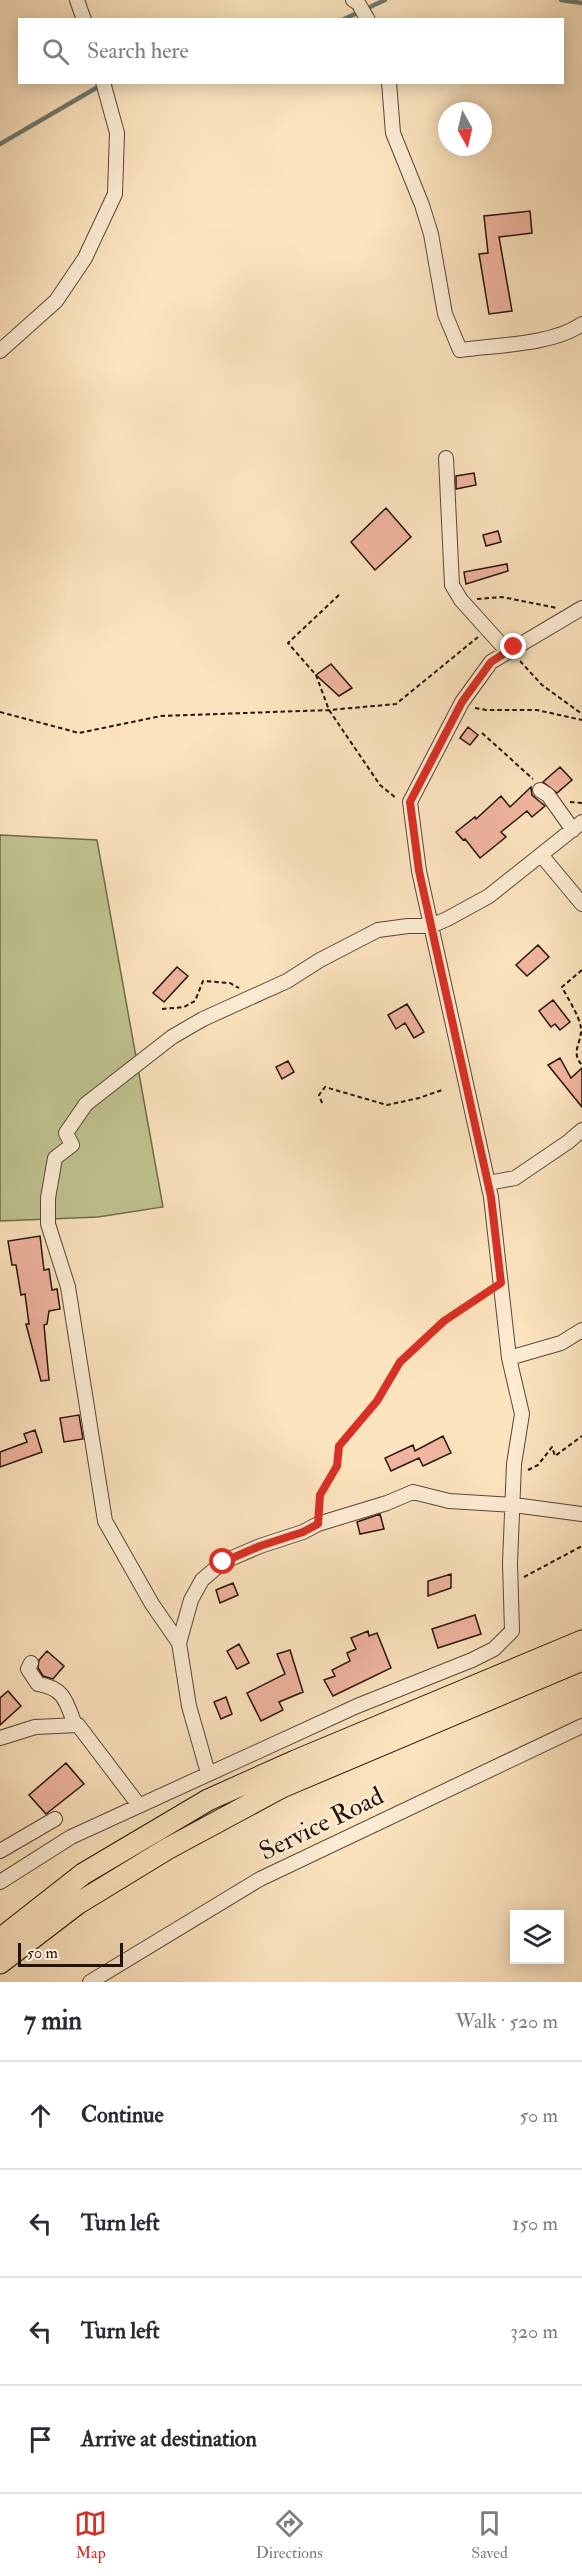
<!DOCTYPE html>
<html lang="en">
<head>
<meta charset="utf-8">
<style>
  body { margin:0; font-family:"IM FELL Double Pica",serif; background:#f2f2f3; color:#2b2b33 }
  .controls { position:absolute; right:18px; bottom:18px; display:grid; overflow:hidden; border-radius:0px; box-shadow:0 3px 15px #0003 }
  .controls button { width:54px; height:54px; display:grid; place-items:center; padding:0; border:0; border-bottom:2px solid #e1e1e2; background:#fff; color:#2b2b33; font:30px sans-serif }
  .compass { position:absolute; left:438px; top:102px; width:54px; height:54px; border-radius:50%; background:#fff; box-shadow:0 3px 15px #0003; rotate:172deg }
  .scale { position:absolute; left:18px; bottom:15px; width:105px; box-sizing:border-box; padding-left:6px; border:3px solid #241309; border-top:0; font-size:16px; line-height:21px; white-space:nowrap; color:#241309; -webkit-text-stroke:4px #fdedd5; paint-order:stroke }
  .stop { position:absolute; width:18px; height:18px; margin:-14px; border:4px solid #d93025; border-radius:50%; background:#fff }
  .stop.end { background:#d93025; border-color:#fff; box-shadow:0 2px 6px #0008 }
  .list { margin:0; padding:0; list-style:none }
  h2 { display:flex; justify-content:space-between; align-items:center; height:78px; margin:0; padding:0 24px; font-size:26px }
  h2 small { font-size:20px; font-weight:400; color:#7c7c81 }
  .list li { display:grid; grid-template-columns:39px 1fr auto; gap:18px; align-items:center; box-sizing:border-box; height:108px; padding:0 24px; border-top:2px solid #e1e1e2 }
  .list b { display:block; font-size:22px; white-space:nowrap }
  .list em { font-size:20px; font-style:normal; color:#7c7c81 }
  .icon { flex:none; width:33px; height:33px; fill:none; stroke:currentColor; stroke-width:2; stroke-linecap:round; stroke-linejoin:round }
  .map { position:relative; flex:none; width:582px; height:1982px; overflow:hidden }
  .search { position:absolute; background:#fff; box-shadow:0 3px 15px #0003; left:18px; right:18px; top:18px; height:66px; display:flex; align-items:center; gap:15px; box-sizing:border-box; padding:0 21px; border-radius:0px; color:#7c7c81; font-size:22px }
  .sheet { height:510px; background:#fff }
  nav { display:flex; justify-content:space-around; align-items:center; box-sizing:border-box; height:84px; border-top:2px solid #e1e1e2; background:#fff; font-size:16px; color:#7c7c81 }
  nav a { display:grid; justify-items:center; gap:3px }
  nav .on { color:#d93025 }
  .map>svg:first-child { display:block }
</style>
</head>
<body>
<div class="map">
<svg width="582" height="1982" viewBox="0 0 582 1982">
  <rect width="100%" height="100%" fill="#fce4bf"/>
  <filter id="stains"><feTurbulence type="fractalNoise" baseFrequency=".00333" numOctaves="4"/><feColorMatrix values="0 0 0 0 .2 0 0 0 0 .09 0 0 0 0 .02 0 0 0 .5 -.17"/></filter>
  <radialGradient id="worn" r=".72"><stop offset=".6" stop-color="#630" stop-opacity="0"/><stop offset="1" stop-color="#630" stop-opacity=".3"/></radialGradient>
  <path fill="#c0c491" stroke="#726c4d" stroke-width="1.5" d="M0,835L97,840L163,1207L98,1217L0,1221Z"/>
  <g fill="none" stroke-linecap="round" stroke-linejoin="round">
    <path stroke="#6e7a71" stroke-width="4.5" d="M561,0L582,3
      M342,20L385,0
      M0,144L103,84L112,82"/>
  </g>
  <path fill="#f1b5a0" stroke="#241309" stroke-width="1.5" d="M530,211L532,233L499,237L512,311L489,314L479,254L488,253L484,216Z
    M474,473L476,485L456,489V476Z
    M386,508L411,537L375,570L351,542Z
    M498,531L501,542L486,546L483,535Z
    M507,564L508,571L466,584L464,572Z
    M331,664L352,688L339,696L316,675Z
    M468,727L478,735L470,745L460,738Z
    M560,767L572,780L557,793L543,782Z
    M531,787L532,795L545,806L532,817L527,811L501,832L506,837L480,858L465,839L463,840L456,832L475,817L476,819L501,796L510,807Z
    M538,945L549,957L527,976L516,965Z
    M177,967L188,976L164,1002L153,993Z
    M553,1000L570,1022L560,1030L555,1024L551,1027L539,1011Z
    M407,1004L424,1032L414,1038L405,1023L396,1029L388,1015Z
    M560,1058L571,1078L582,1068V1107L548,1065Z
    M288,1061L294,1072L282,1079L276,1067Z
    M40,1236L44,1270L49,1269L52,1290L57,1289L60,1309L49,1311L47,1324L44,1325L49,1380L41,1381L26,1324H29L25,1294L21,1295L16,1265H12L8,1241Z
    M79,1415L83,1439L64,1442L60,1418Z
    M35,1430L42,1452L0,1467V1452L27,1442L24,1434Z
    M443,1436L451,1453L423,1466L419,1458L391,1471L385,1458L413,1445L415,1451Z
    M380,1514L384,1529L360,1534L357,1522Z
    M451,1574V1588L428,1596V1581Z
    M233,1583L238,1595L220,1603L216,1590Z
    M475,1615L481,1634L438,1648L432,1629Z
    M368,1631L369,1636L377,1633L391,1668L333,1696L324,1680L335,1676L332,1670L350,1661L347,1653L356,1649L351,1638Z
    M239,1644L249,1663L237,1669L227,1651Z
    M290,1650L303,1692L279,1702L283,1710L261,1721L247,1693L285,1674L277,1654Z
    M47,1651L64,1666L53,1679L43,1676L38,1668L39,1660Z
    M8,1691L21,1706L0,1725V1698Z
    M226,1697L232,1714L221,1719L214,1702Z
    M66,1763L84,1784L46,1814L29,1795Z"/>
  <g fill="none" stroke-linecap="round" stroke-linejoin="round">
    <defs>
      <path id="minor" d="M77,0L84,20
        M353,0L358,3L368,20
        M389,82L393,133L422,205L431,234L445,314L460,350C495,345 553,345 582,324
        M0,351L56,301L85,258L115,194L117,133L103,82
        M446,458L452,585L461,600L507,651
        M540,790L548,795L573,830
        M542,856L582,904
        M488,1183L515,1178L568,1142L582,1130
        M509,1358L561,1343L582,1330
        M179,1643L152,1604L105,1521L68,1287L48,1224V1198L55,1158L72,1145L66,1133L86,1104L172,1037L203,1019L287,981L320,960L378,930L408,926H431L447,919L489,896L582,822
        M31,1663L28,1669L38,1684C64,1688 66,1701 75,1725
        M0,1738L35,1727L78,1725L138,1804
        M208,1773L189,1706L179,1643L191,1600L202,1580L223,1562L260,1546L303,1532L318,1524L387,1503L413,1492L449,1501L514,1505L582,1514
        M0,1851L55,1819
        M0,1882L71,1837L357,1706L472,1660L494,1649L512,1631L510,1563L514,1464L522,1414L509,1358L491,1197L419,871L410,802L462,702L491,662L582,608
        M90,1982L260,1879L582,1726"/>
      <path id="highway" d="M0,1939L83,1874L208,1800L295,1761L582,1641
        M0,1963L77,1904L167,1849L282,1787L582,1660"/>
    </defs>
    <use href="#minor" stroke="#5a4736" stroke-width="16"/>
    <use href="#highway" stroke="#241309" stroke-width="23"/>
    <path stroke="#241309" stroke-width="2" stroke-dasharray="4.5 3" stroke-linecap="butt" d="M339,595L288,643L316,675L329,710L380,785L396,798
      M477,599L502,597L557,608
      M520,661L542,685L582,714
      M475,708L486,710H537L582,720
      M0,712L79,733L161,716L329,710L396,704L478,637
      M482,733L533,779
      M570,802L582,803
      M582,970L562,987C568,999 579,1015 581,1028C582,1043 570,1052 582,1065
      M162,1009L184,1007L195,1001L203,981L230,983L239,988
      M322,1103L319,1095L325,1087L387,1105L419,1098L442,1090
      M528,1470L538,1465L552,1447L555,1456L582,1436
      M319,1509L320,1495L337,1466L339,1446L377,1401L400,1362L444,1321L488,1291
      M524,1577L582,1546"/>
    <use href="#minor" stroke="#fdedd5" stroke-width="14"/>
    <use href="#highway" stroke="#fce4bf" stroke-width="21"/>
  </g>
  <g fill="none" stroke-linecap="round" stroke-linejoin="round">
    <path stroke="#d93025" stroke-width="8" d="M223,1562L260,1546L303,1532L318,1524L320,1495L337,1466L339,1446L377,1401L400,1362L444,1321L501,1283L491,1197L419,871L410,802L462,702L491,662L514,647"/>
  </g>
  <g text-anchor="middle" stroke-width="5" stroke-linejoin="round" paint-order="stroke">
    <g font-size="26" fill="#241309" stroke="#fdedd5">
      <text transform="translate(321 1823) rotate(-26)" y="9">Service Road</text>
    </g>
  </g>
  <rect width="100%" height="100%" filter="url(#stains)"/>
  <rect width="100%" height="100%" fill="url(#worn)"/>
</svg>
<div class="controls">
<button><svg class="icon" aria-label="layers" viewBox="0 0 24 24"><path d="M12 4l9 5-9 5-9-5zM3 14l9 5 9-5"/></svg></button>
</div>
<svg class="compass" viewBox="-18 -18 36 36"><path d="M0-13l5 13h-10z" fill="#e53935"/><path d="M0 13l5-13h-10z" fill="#7c7c81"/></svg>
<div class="scale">50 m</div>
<div class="stop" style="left:223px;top:1562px"></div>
<div class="stop end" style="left:514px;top:647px"></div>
<div class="search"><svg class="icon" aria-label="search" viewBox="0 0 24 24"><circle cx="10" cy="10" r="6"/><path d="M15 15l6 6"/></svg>Search here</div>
</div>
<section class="sheet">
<h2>7 min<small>Walk · 520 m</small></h2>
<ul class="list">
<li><svg class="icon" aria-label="ahead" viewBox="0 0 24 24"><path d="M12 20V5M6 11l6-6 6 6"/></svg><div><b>Continue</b></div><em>50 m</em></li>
<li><svg class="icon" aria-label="left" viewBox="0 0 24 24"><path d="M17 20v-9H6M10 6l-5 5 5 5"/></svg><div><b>Turn left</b></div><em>150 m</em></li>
<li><svg class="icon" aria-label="left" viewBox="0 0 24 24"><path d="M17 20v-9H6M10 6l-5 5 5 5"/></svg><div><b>Turn left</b></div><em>320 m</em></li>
<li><svg class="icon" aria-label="arrive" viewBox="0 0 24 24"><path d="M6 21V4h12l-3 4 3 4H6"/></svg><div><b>Arrive at destination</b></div></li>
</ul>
</section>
<nav>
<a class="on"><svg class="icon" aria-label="map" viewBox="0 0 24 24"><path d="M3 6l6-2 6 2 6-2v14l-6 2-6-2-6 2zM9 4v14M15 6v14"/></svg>Map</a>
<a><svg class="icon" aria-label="directions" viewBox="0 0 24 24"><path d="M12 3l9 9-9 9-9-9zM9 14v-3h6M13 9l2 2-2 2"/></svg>Directions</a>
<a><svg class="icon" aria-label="saved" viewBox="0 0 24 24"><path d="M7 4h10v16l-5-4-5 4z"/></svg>Saved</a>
</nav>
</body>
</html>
